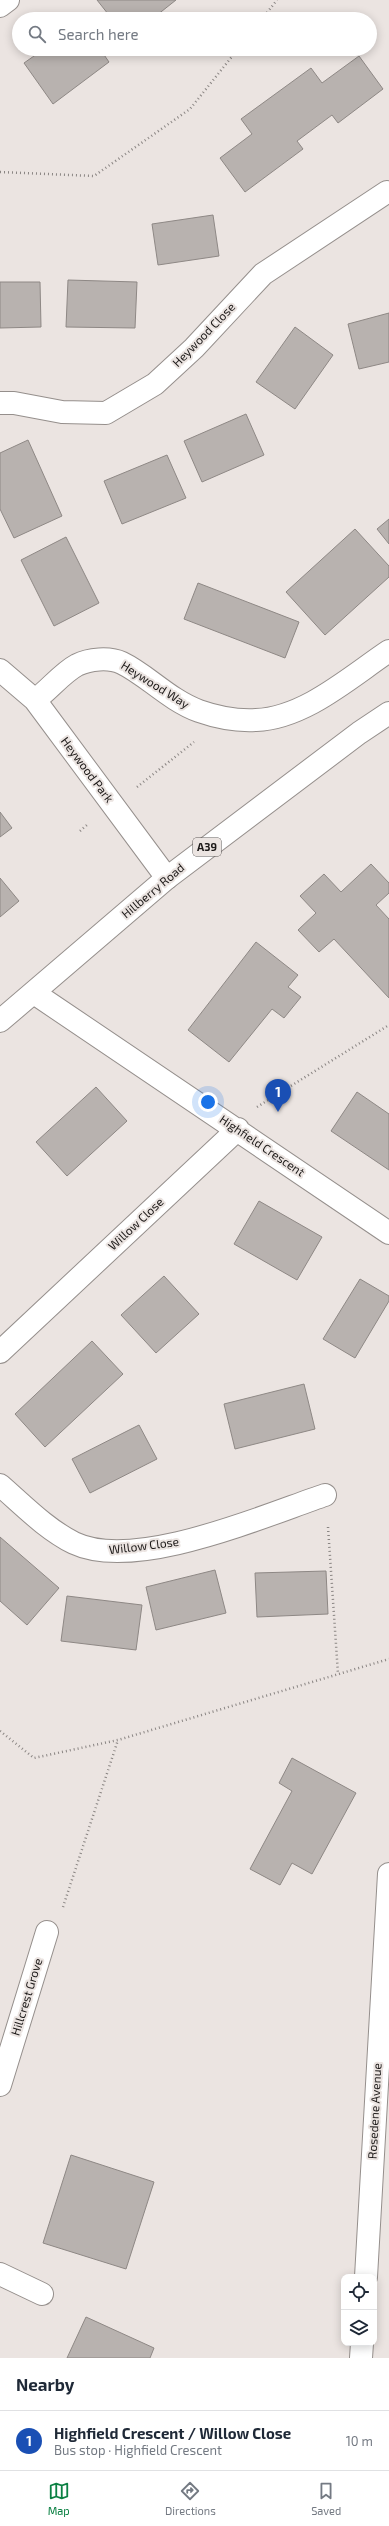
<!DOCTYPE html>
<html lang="en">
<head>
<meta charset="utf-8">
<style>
  body { margin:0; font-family:"Exo 2",sans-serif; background:#f2f2f3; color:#1f2937 }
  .controls { position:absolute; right:12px; bottom:12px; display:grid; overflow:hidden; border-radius:8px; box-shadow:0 2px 10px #0003 }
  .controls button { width:36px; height:36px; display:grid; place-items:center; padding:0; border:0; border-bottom:1px solid #e0e1e3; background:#fff; color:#1f2937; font:20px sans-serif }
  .you { position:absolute; left:208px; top:1102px; width:14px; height:14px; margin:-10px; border:3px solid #fff; border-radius:50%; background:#1a73e8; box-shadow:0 0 0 6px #1a73e833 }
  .badge { display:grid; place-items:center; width:26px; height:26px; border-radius:50%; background:#0b8043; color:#fff; font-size:13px; font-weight:700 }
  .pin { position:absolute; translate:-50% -33px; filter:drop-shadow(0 1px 2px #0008) }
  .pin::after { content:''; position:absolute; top:21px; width:14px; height:12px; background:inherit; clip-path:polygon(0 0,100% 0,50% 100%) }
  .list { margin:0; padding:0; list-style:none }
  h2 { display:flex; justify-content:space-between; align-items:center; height:52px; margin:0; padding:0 16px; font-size:17px }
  h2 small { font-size:13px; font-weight:400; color:#747a83 }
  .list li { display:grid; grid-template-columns:26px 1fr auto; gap:12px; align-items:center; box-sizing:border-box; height:60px; padding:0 16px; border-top:1px solid #e0e1e3 }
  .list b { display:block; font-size:15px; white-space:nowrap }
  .list p { margin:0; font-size:13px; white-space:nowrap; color:#747a83 }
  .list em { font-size:13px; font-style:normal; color:#747a83 }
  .icon { flex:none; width:22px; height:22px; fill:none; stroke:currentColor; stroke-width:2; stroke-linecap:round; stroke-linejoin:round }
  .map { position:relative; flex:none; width:389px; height:2358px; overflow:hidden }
  .search { position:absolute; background:#fff; box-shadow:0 2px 10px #0003; left:12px; right:12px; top:12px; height:44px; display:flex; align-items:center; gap:10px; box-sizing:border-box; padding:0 14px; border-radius:22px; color:#747a83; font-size:15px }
  .sheet { height:112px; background:#fff }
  nav { display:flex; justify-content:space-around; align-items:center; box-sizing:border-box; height:56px; border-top:1px solid #e0e1e3; background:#fff; font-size:11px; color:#747a83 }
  nav a { display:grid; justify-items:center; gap:2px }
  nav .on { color:#0b8043 }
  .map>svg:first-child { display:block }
</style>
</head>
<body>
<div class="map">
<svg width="389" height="2358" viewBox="0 0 389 2358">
  <rect width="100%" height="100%" fill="#ebe4e1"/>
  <path fill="#b8b2af" stroke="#8e8885" d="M97,0H176L152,19H112Z
    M44,49H100L109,62L53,104L24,63Z
    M359,56L383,89L338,123L332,115L297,141L303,149L245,192L220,158L252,134L241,119L311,68L322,83Z
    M213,215L219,256L158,265L152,224Z
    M68,280L137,282L135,328L66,327Z
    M0,282H40L41,327L0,328Z
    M389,313V362L359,369L348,324Z
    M295,327L333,355L295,409L256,382Z
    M246,414L264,455L202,482L184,441Z
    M28,440L62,516L14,538L0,509V453Z
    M167,455L186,498L122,524L104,481Z
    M389,519V544L377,529Z
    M355,529L389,566V577L325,635L286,592Z
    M66,537L99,603L54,626L21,560Z
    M198,583L299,622L285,658L184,619Z
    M0,812L12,828L0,837Z
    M371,864L389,883V893L376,905L389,919V998L334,939L319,952L298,930L316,913L300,896L324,874L341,892Z
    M0,878L19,901L0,917Z
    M256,942L298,975L288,987L301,997L284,1018L272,1009L229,1062L188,1030Z
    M96,1087L127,1121L67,1176L36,1142Z
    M357,1092L389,1114V1170L331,1131Z
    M259,1201L322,1237L297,1280L234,1244Z
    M164,1276L199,1314L156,1353L121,1315Z
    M360,1279L389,1296V1301L355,1358L323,1339Z
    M92,1341L123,1374L45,1447L15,1414Z
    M304,1384L315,1429L235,1449L224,1404Z
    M139,1425L157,1459L90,1493L72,1459Z
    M0,1537L59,1588L27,1625L0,1601Z
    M215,1570L226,1613L156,1630L146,1587Z
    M326,1571L328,1614L257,1617L255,1573Z
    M67,1596L142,1605L136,1650L61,1641Z
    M292,1758L356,1793L312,1874L292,1863L280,1885L250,1869L292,1791L279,1783Z
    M71,2155L154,2182L126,2269L43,2243Z
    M86,2317L154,2348L150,2358H67Z"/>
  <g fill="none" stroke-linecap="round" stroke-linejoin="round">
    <defs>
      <path id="minor" d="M0,6L8,0
        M0,403H14L62,412L106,413L155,384L194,348L263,274L387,192
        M0,670L35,700L167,878
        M35,700C49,690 62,673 77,665C89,659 109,657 122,663C147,675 169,700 199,711C216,717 238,721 256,720C305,718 350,677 389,651
        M34,993L389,1233
        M0,1352L238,1129
        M0,1485C23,1505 46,1529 74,1543C135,1572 263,1516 325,1495
        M0,2085L47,1932
        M0,2274L42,2294
        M366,2277L389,1874
        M361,2358L362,2343"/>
      <path id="highway" d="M0,1021L167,878L359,733L389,713"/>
    </defs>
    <use href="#minor" stroke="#958f8c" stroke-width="24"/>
    <use href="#highway" stroke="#958f8c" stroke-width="24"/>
    <path stroke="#8a8583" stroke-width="2.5" stroke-dasharray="1 3" stroke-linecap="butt" d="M262,19L277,0
      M0,172L94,176L190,109L238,49
      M137,787L194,742
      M80,831L88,824
      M257,1107L389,1025
      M328,1527L338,1674
      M0,1731L34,1758L118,1740L389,1659
      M63,1907L118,1740"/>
    <use href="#minor" stroke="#fff" stroke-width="22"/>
    <use href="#highway" stroke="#fff" stroke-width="22"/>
  </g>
  <g text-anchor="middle" stroke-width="4" stroke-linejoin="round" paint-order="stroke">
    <rect fill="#ebe4e1" stroke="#5a5654" stroke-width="1" x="193" y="838" width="28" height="18" rx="3"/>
    <g font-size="11" font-weight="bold" fill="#1c1918">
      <text x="207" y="851">A39</text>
    </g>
    <g font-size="12" fill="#1c1918" stroke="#ebe4e1">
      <text transform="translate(204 335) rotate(-46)" y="4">Heywood Close</text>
      <text transform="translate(155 685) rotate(32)" y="4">Heywood Way</text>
      <text transform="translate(87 770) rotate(53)" y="4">Heywood Park</text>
      <text transform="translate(153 891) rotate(-40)" y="4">Hillberry Road</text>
      <text transform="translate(262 1146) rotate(34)" y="4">Highfield Crescent</text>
      <text transform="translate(136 1224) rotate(-43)" y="4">Willow Close</text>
      <text transform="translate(144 1546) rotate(-7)" y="4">Willow Close</text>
      <text transform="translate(27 1997) rotate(-73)" y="4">Hillcrest Grove</text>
      <text transform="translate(375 2111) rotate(-87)" y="4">Rosedene Avenue</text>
    </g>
  </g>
</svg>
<div class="controls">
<button><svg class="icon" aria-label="locate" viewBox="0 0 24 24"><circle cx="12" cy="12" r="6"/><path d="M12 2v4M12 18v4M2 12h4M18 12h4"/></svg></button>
<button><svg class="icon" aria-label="layers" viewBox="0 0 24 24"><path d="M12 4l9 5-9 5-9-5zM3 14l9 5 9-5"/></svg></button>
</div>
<div class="you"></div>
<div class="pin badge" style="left:278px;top:1112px;background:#1a4fb4">1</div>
<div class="search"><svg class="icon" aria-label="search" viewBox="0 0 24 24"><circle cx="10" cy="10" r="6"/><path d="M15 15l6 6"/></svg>Search here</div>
</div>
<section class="sheet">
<h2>Nearby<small></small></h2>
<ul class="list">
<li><span class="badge" style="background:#1a4fb4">1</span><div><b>Highfield Crescent / Willow Close</b><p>Bus stop · Highfield Crescent</p></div><em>10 m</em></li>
</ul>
</section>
<nav>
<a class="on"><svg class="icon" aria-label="map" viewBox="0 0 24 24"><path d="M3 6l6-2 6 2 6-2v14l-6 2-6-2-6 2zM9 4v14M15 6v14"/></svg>Map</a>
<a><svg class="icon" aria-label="directions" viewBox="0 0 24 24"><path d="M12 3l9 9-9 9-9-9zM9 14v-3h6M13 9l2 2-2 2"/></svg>Directions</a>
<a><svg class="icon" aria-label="saved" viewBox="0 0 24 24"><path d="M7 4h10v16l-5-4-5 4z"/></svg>Saved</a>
</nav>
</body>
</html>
